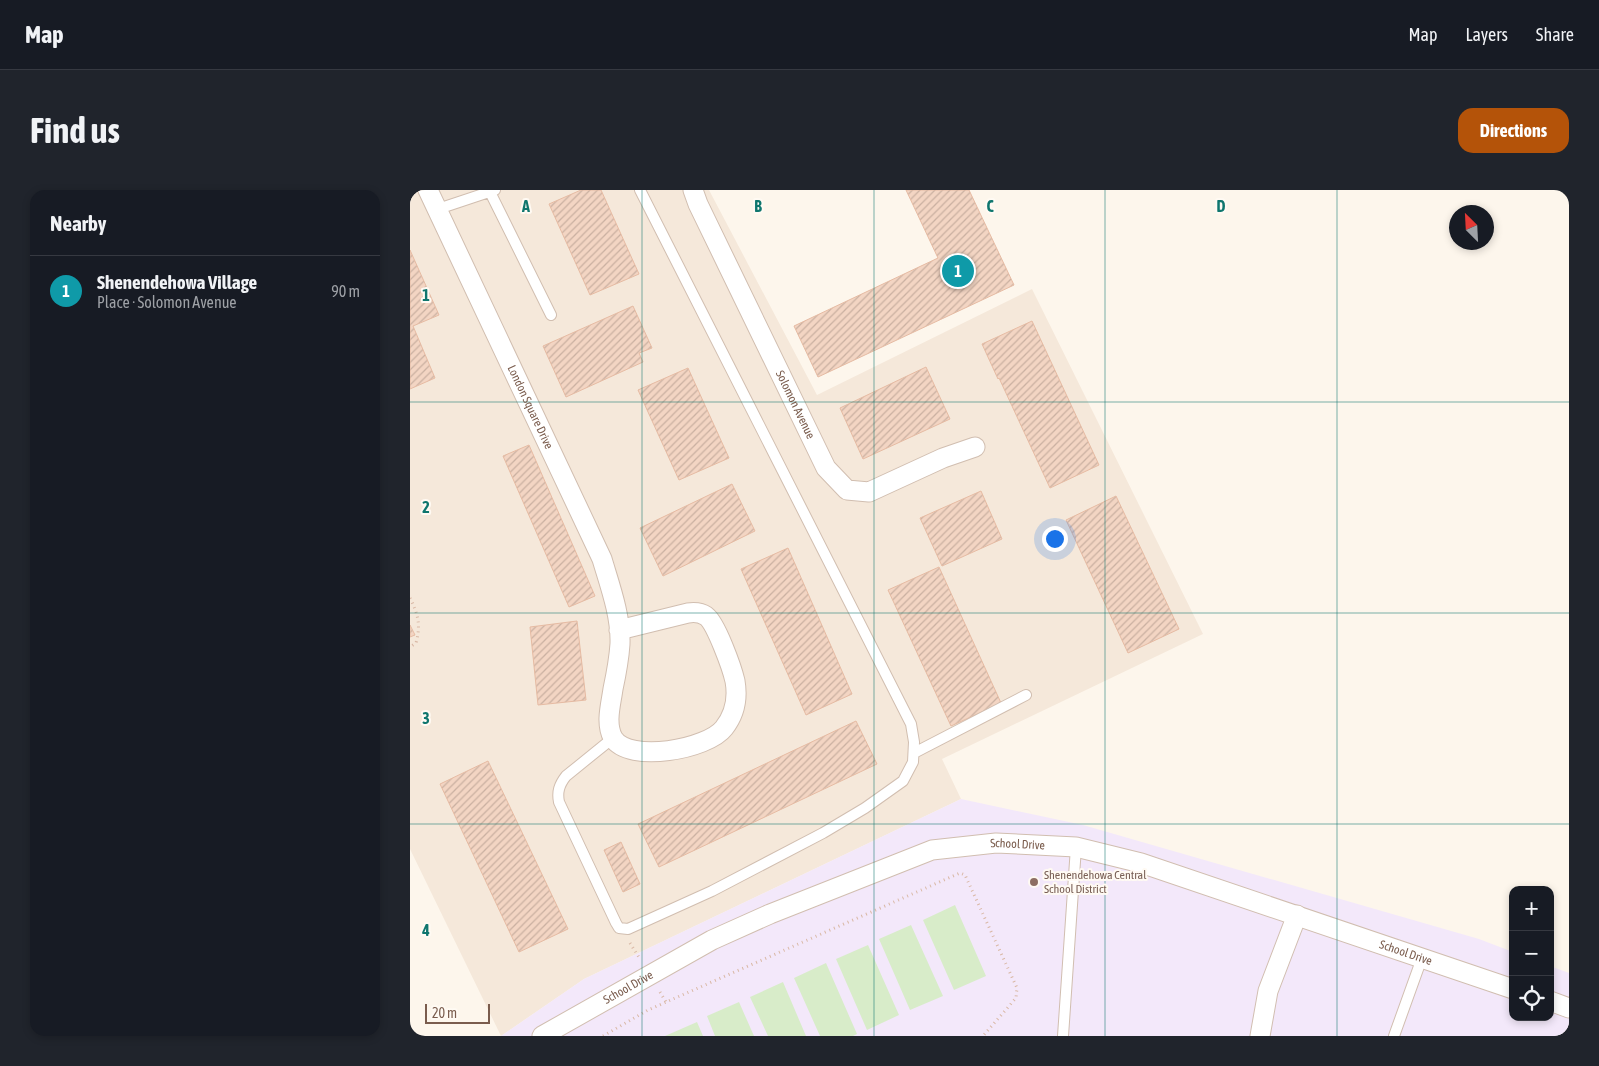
<!DOCTYPE html>
<html lang="en">
<head>
<meta charset="utf-8">
<style>
  body { margin:0; font-family:"Asap Condensed",sans-serif; background:#20242c; color:#f1f3f6 }
  .controls { position:absolute; right:15px; bottom:15px; display:grid; overflow:hidden; border-radius:10px; box-shadow:0 2px 8px #0003 }
  .controls button { width:45px; height:45px; display:grid; place-items:center; padding:0; border:0; border-bottom:1px solid #363941; background:#171b24; color:#f1f3f6; font:25px sans-serif }
  .compass { position:absolute; left:1039px; top:15px; width:45px; height:45px; border-radius:50%; background:#171b24; box-shadow:0 2px 8px #0003; rotate:336deg }
  .scale { position:absolute; left:15px; bottom:12px; width:65px; box-sizing:border-box; padding-left:5px; border:2px solid #7a5c4d; border-top:0; font-size:14px; line-height:18px; white-space:nowrap; color:#7a5c4d; -webkit-text-stroke:4px #fffaf3; paint-order:stroke }
  .you { position:absolute; left:644px; top:348px; width:18px; height:18px; margin:-12px; border:4px solid #fff; border-radius:50%; background:#1a73e8; box-shadow:0 0 0 8px #1a73e833 }
  .badge { display:grid; place-items:center; width:32px; height:32px; border-radius:50%; background:#b45309; color:#fff; font-size:16px; font-weight:700 }
  .pin { position:absolute; translate:-50% -50%; border:2px solid #fff; box-shadow:0 1px 5px #0006 }
  .list { margin:0; padding:0; list-style:none }
  h2 { display:flex; justify-content:space-between; align-items:center; height:65px; margin:0; padding:0 20px; font-size:21px }
  h2 small { font-size:16px; font-weight:400; color:#9ea1a6 }
  .list li { display:grid; grid-template-columns:32px 1fr auto; gap:15px; align-items:center; box-sizing:border-box; height:70px; padding:0 20px; border-top:1px solid #363941 }
  .list b { display:block; font-size:19px; white-space:nowrap }
  .list p { margin:0; font-size:16px; white-space:nowrap; color:#9ea1a6 }
  .list em { font-size:16px; font-style:normal; color:#9ea1a6 }
  .icon { flex:none; width:28px; height:28px; fill:none; stroke:currentColor; stroke-width:2; stroke-linecap:round; stroke-linejoin:round }
  .map { position:relative; flex:none; width:1159px; height:846px; overflow:hidden; border-radius:15px }
  header { display:flex; align-items:center; gap:30px; box-sizing:border-box; height:70px; padding:0 25px; background:#171b24; border-bottom:1px solid #363941 }
  header strong { font-size:24px }
  nav { display:flex; gap:28px; margin-inline-start:auto; font-size:18px }
  .intro { display:flex; align-items:center; justify-content:space-between; box-sizing:border-box; height:120px; padding:0 30px }
  h1 { margin:0; font-size:35px }
  .button { padding:12px 22px; border-radius:15px; background:#b45309; color:#fff; font-size:18px; font-weight:700 }
  main { display:flex; gap:30px; padding:0 30px }
  aside { flex:1; background:#171b24; border-radius:15px; box-shadow:0 2px 8px #0003 }
  .map>svg:first-child { display:block }
</style>
</head>
<body>
<header>
<strong>Map</strong>
<nav><a>Map</a><a>Layers</a><a>Share</a></nav>
</header>
<div class="intro"><h1>Find us</h1><a class="button">Directions</a></div>
<main>
<aside>
<h2>Nearby<small></small></h2>
<ul class="list">
<li><span class="badge" style="background:#0f9aa8">1</span><div><b>Shenendehowa Village</b><p>Place · Solomon Avenue</p></div><em>90 m</em></li>
</ul>
</aside>
<div class="map">
<svg width="1159" height="846" viewBox="0 0 1159 846">
  <defs>
    <pattern id="building-hatch" width="6" height="6" patternUnits="userSpaceOnUse" patternTransform="scale(1.25)"><rect width="6" height="6" fill="#f3d5c3"/><path d="M-1 1l2-2M0 6l6-6M5 7l2-2" fill="none" stroke="#cab0a1"/></pattern>
  </defs>
  <rect width="100%" height="100%" fill="#fdf6ec"/>
  <path fill="#f5e8da" d="M0,0H299L407,205L622,99L793,444L532,569L551,609L174,789L91,846L0,659Z"/>
  <path fill="#f3e8fa" d="M551,609L673,635L1069,749L1103,762V827H1140V776L1159,783V846H91L174,789Z"/>
  <path fill="#d8ecc9" d="M545,715L576,786L544,800L513,730Z
    M501,735L533,806L500,820L469,749Z
    M458,755L489,825L457,840L426,769Z
    M416,773L447,844L443,846H410L384,788Z
    M373,792L396,846H358L340,807Z
    M329,812L344,846H305L297,826Z
    M287,832L293,846H255Z"/>
  <path fill="url(#building-hatch)" stroke="#e6bba3" d="M171,0H191L229,84L180,105L139,14Z
    M496,0H559L604,95L408,187L384,136L528,68Z
    M0,60L29,125L3,136L25,188L0,199Z
    M223,116L242,158L229,163L233,172L156,207L133,156Z
    M622,131L689,275L640,298L589,188L588,189L572,154Z
    M516,177L540,229L453,269L430,218Z
    M278,178L319,268L269,290L228,200Z
    M119,255L185,406L159,417L93,266Z
    M322,294L345,341L253,386L230,338Z
    M571,301L592,349L532,376L510,328Z
    M706,306L769,439L718,463L656,330Z
    M378,358L442,504L396,525L331,379Z
    M529,377L591,513L541,536L478,400Z
    M167,431L176,510L128,515L120,437Z
    M0,435L5,445L0,447Z
    M446,531L467,574L249,677L228,634Z
    M78,571L158,739L109,762L30,594Z
    M211,652L230,694L213,702L194,660Z"/>
  <g fill="none" stroke-linecap="round" stroke-linejoin="round">
    <defs>
      <path id="lane" d="M80,2L141,125
        M28,19L85,0
        M203,548L156,586C149,595 147,602 149,612L206,733L209,738L218,739L302,701L413,643L455,618L493,591L503,572L504,552L501,534L230,0
        M504,563L616,505
        M653,846L666,657
        M984,846L1012,768"/>
      <g id="street">
        <path id="s1" d="M18,0L192,369C200,396 211,426 210,454C209,469 206,485 203,499C201,514 195,533 203,548C219,574 298,559 314,538C325,524 328,508 325,491C322,478 306,433 296,426C290,422 285,422 278,423L209,440"/>
        <path id="s2" d="M283,0L288,14L416,278L437,300L459,302L533,268L565,257"/>
        <path d="M1140,811L1159,818"/>
        <path id="s3" d="M132,846L302,750L360,724L522,660L586,653L666,657L731,673L1103,799"/>
        <path d="M850,846L858,801L887,725"/>
      </g>
    </defs>
    <use href="#lane" stroke="#d1beb0" stroke-width="12"/>
    <use href="#street" stroke="#d1beb0" stroke-width="21"/>
    <path stroke="#d9b8a5" stroke-width="3" stroke-dasharray="1 4" stroke-linecap="butt" d="M0,408C8,424 11,435 6,453L0,457
      M220,753L230,769
      M250,802L256,812
      M193,846L238,820L550,683L555,685L607,798L606,808L573,846"/>
    <use href="#lane" stroke="#fff" stroke-width="10"/>
    <use href="#street" stroke="#fff" stroke-width="19"/>
  </g>
  <path fill="none" stroke="#0f766e" stroke-width="1" stroke-opacity="0.55" d="M232,0V846M464,0V846M695,0V846M927,0V846M0,212H1159M0,423H1159M0,634H1159"/>
  <circle fill="#8d6e63" stroke="#fffaf3" stroke-width="2" cx="624" cy="692" r="5"/>
  <g text-anchor="middle" stroke-width="4" stroke-linejoin="round" paint-order="stroke">
    <g font-size="12" fill="#7a5c4d" stroke="#fffaf3">
      <text dy="4" stroke="none"><textPath href="#s2" startOffset="238">Solomon Avenue</textPath></text>
      <text dy="4" stroke="none"><textPath href="#s1" startOffset="240">London Square Drive</textPath></text>
      <text dy="4" stroke="none"><textPath href="#s3" startOffset="519">School Drive</textPath></text>
      <text dy="4" stroke="none"><textPath href="#s3" startOffset="924">School Drive</textPath></text>
      <text dy="4" stroke="none"><textPath href="#s3" startOffset="99">School Drive</textPath></text>
    </g>
    <g font-size="12" fill="#785e54" stroke="#fffaf3" text-anchor="start">
      <text x="634" y="689">Shenendehowa Central<tspan x="634" dy="14">School District</tspan></text>
    </g>
  </g>
  <g font-size="16" text-anchor="middle" font-weight="bold" fill="#0f766e" stroke="#fffaf3" stroke-width="4" stroke-linejoin="round" paint-order="stroke">
    <text x="116" y="22">A</text>
    <text x="348" y="22">B</text>
    <text x="580" y="22">C</text>
    <text x="811" y="22">D</text>
    <text x="16" y="111">1</text>
    <text x="16" y="323">2</text>
    <text x="16" y="534">3</text>
    <text x="16" y="746">4</text>
  </g>
</svg>
<div class="controls">
<button>+</button>
<button>−</button>
<button><svg class="icon" aria-label="locate" viewBox="0 0 24 24"><circle cx="12" cy="12" r="6"/><path d="M12 2v4M12 18v4M2 12h4M18 12h4"/></svg></button>
</div>
<svg class="compass" viewBox="-18 -18 36 36"><path d="M0-13l5 13h-10z" fill="#e53935"/><path d="M0 13l5-13h-10z" fill="#9ea1a6"/></svg>
<div class="scale">20 m</div>
<div class="you"></div>
<div class="pin badge" style="left:548px;top:81px;background:#0f9aa8">1</div>
</div>
</main>
</body>
</html>
